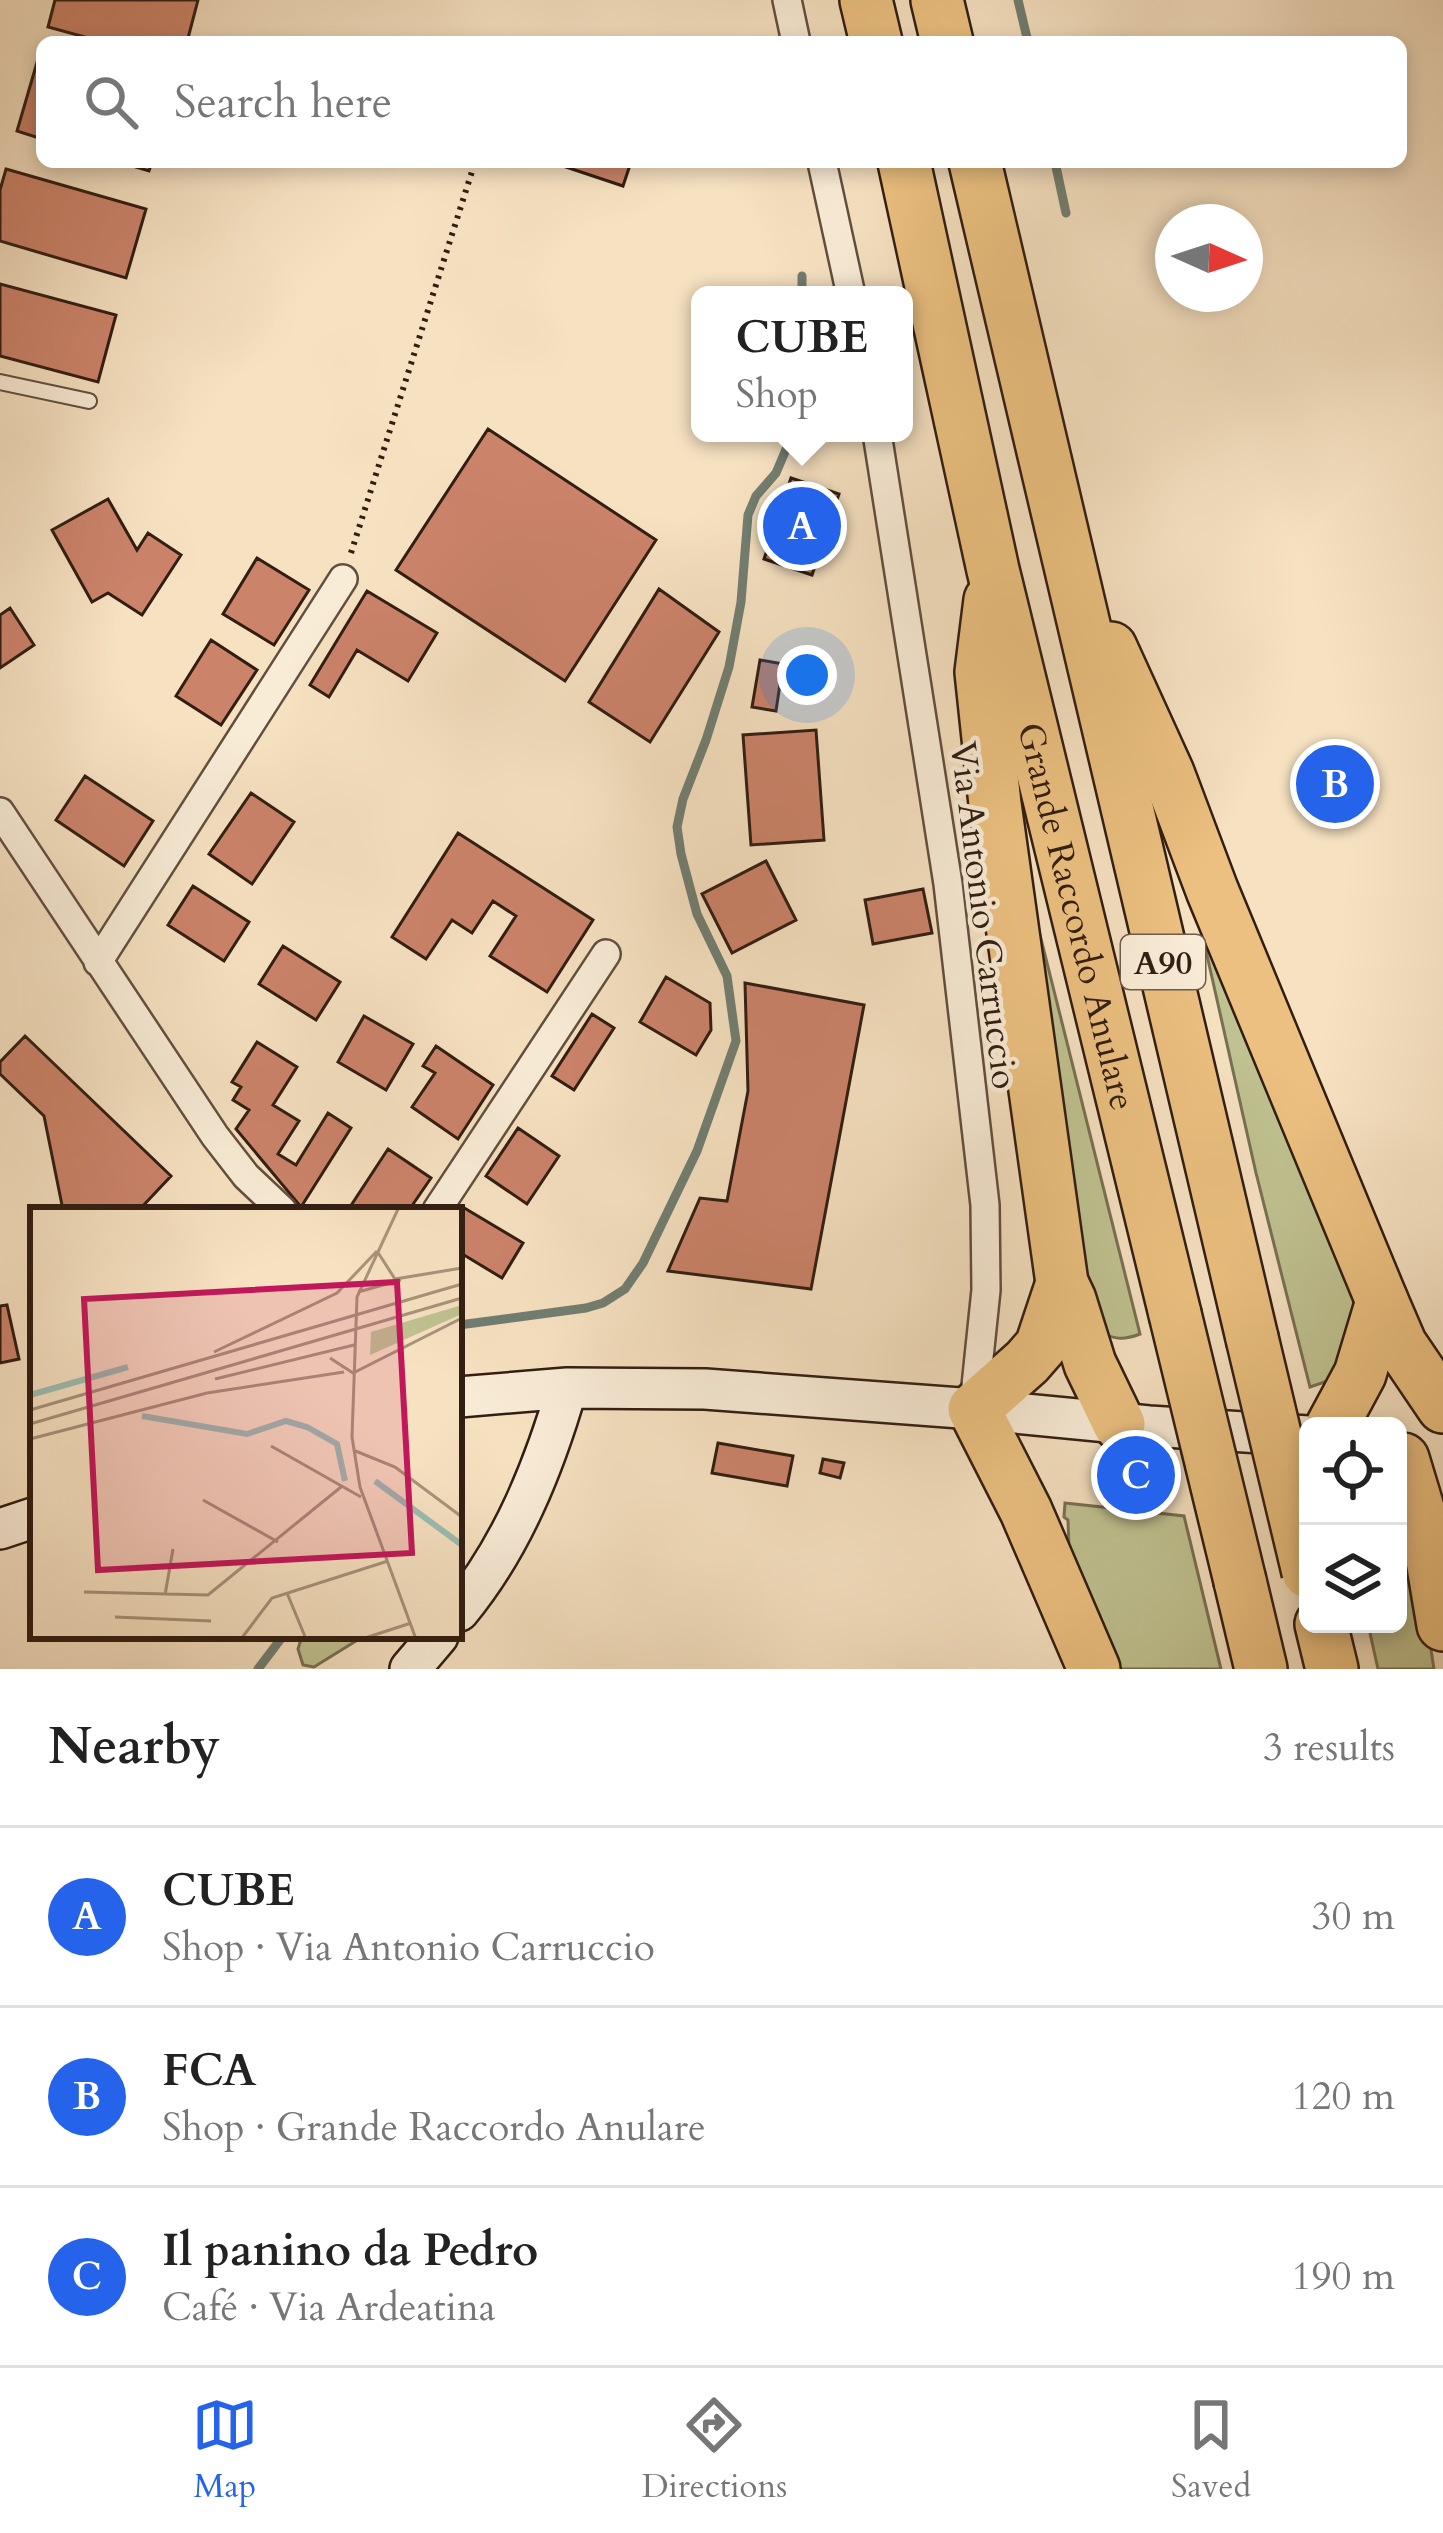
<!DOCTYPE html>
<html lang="en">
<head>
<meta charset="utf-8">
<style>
  body { margin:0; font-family:Cardo,serif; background:#f2f2f2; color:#222 }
  .controls { position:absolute; right:36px; bottom:36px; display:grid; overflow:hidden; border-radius:18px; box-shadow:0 6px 18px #0003 }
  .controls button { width:108px; height:108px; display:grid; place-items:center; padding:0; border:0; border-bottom:3px solid #e0e0e0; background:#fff; color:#222; font:60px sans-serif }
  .compass { position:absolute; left:1155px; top:204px; width:108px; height:108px; border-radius:50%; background:#fff; box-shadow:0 6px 18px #0003; rotate:93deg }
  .you { position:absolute; left:807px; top:675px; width:42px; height:42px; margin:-30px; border:9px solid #fff; border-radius:50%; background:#1a73e8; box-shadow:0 0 0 18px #1a73e833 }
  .badge { display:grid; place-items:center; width:78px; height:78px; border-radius:50%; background:#2563eb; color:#fff; font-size:39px; font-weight:700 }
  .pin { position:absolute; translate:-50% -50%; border:6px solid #fff; box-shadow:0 3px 12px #0006 }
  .popup { position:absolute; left:691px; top:286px; width:222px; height:156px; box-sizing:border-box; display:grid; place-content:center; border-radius:18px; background:#fff; filter:drop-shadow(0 3px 9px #0005); font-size:39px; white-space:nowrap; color:#767676 }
  .popup b { font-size:45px; color:#222 }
  .popup::after { content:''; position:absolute; left:50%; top:100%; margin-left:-24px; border:24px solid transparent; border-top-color:#fff }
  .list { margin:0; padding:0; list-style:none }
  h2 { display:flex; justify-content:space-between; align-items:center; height:156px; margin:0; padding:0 48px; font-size:51px }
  h2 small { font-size:39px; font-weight:400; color:#767676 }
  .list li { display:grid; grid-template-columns:78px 1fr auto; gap:36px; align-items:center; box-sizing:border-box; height:180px; padding:0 48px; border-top:3px solid #e0e0e0 }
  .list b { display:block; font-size:45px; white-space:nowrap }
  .list p { margin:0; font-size:39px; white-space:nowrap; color:#767676 }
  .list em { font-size:39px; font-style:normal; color:#767676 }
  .icon { flex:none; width:66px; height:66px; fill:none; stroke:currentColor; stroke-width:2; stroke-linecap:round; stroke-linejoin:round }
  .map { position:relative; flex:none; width:1443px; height:1669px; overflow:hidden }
  .search { position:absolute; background:#fff; box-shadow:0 6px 18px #0003; left:36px; right:36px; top:36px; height:132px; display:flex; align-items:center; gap:30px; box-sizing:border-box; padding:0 42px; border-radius:18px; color:#767676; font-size:45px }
  .sheet { height:696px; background:#fff }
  nav { display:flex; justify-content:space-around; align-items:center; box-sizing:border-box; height:168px; border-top:3px solid #e0e0e0; background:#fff; font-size:33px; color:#767676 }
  nav a { display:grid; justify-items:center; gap:6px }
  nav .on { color:#2563eb }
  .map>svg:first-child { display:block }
</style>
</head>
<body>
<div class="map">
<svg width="1443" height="1669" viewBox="0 0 1443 1669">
  <rect width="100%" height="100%" fill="#f6e1c1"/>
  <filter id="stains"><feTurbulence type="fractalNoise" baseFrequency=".00167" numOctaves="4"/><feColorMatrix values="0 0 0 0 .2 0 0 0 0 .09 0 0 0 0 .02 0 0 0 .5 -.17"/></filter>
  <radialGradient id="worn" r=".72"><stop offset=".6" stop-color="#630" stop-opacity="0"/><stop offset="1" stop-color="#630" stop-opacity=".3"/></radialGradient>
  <path fill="#c0c291" stroke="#787052" stroke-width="3" d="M1026,879L1140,1334C1122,1341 1114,1339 1097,1331L1094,1320Z
    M1195,902L1324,1220L1365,1331L1345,1375L1310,1387L1256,1173Z
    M1065,1503L1184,1516L1221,1669H1118L1069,1548L1068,1520L1064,1517Z
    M1398,1516L1415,1546L1434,1669H1378L1368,1624H1398Z
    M302,1636H364L314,1667L303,1665L298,1649Z"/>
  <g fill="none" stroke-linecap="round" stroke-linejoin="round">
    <path stroke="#727e71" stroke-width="9" d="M1018,0L1028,42
      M1055,162L1066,213
      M802,276V295
      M459,1325L586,1308L603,1303L625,1289L643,1263L697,1151L736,1041L727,976L697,914L681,854L677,827L683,799L706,740L729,667L741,602L748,515L756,496L776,473L793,433
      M258,1669L283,1636"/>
  </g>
  <path fill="#cb836a" stroke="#311d12" stroke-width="3" d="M55,0H198L187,42H103L48,27Z
    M38,59L42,61V139L17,131Z
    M119,162H152L149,171Z
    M551,162H631L623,186Z
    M6,169L146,209L126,278L0,241V190Z
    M0,284L116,315L98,382L0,356Z
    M488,429L656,540L565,681L396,570Z
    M791,478L839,494L812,575L764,559Z
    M108,499L137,550L148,533L181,555L142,615L108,593L92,602L52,530Z
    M257,558L309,590L274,645L223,614Z
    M659,589L719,632L650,742L589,702Z
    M367,591L437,633L408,681L357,650L329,697L310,685Z
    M10,608L34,645L0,668V615Z
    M211,640L257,670L221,725L176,696Z
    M760,660L783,664L776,711L752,707Z
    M816,730L824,840L751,845L743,735Z
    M85,776L153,821L124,866L56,820Z
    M251,793L294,822L252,884L209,854Z
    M458,833L593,920L547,992L490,956L516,916L493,901L472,933L452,920L426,959L392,937Z
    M766,861L796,920L732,953L702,894Z
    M193,886L249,922L224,961L168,925Z
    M923,889L932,933L873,944L865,900Z
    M283,946L340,982L316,1020L259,984Z
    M666,977L710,1003L711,1030L696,1055L640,1022Z
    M745,983L864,1005L811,1289L668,1271L700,1198L727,1201L748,1091Z
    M592,1014L614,1028L574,1090L552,1076Z
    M364,1016L413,1044L386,1090L338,1062Z
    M25,1036L171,1176L139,1210H63L44,1116L0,1074V1062Z
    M257,1042L297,1067L273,1105L299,1121L278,1154L296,1165L328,1113L351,1128L301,1207L236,1129L249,1110L233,1100L241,1087L232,1082Z
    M436,1046L493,1085L458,1139L412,1107L435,1073L423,1066Z
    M518,1128L559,1156L527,1204L486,1176Z
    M388,1149L431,1178L409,1210H348Z
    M461,1206L523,1243L502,1278L459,1252L458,1210Z
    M7,1305L19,1359L0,1363V1306Z
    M718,1443L793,1456L787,1486L712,1473Z
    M823,1459L844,1463L840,1478L820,1473Z
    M1125,1459H1147L1146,1468L1160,1469L1159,1483L1112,1481V1466L1125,1467Z"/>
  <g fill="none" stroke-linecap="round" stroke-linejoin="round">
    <defs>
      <path id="lane" d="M0,382L89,401"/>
      <path id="street" d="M787,0L796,42
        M822,162L851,295
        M877,433L948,884L985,1205L986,1290L974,1405
        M0,812L215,1136L246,1176L282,1210
        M98,962L343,579
        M437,1210L606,954"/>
      <path id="secondary" d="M459,1397L567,1388L705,1389L974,1409L1149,1426L1308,1436
        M0,1529L33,1518
        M459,1611C512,1547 544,1467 567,1388
        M410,1669L438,1636"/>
      <g id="highway">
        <path d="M866,0L876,42"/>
        <path d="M937,0L947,42"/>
        <path id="s1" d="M904,162L993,570L1175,1314"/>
        <path d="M975,162L1252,1338"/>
        <path d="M990,600L981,672L995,804L1062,1283L1070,1300L1090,1364L1119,1424"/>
        <path d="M1111,648L1168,773L1212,890L1382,1301L1401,1345L1443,1407"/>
        <path d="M1062,1283L1041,1346L1027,1362L974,1409L1026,1511L1094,1669"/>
        <path d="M1332,1426L1360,1374L1382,1301"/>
        <path d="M1403,1459L1430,1548L1443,1625"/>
        <path d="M1240,1581L1261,1669"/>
        <path d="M1321,1624L1332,1669"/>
      </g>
    </defs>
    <use href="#lane" stroke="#624e3e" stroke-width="18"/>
    <use href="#street" stroke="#624e3e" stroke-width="32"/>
    <use href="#secondary" stroke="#311d12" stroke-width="44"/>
    <use href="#highway" stroke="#311d12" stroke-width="56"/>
    <path stroke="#311d12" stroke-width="6" stroke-dasharray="3 6" stroke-linecap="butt" d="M351,553L475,162"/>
    <use href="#lane" stroke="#f9ecd7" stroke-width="14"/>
    <use href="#street" stroke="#f9ecd7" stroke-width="27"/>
    <use href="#secondary" stroke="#f9ecd7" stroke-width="39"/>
    <use href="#highway" stroke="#ebc080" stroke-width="51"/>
    <defs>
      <path id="highway-bridge" d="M1175,1314L1240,1581
        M1252,1338L1308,1572"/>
    </defs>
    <use href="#highway-bridge" stroke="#311d12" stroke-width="56" stroke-linecap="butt"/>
    <use href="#highway-bridge" stroke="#ebc080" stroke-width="51"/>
  </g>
  <g text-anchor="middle" stroke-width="9" stroke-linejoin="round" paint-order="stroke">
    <rect fill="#f9ecd7" stroke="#6d5b4d" stroke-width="3" x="1121" y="935" width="84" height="54" rx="9"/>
    <g font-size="33" font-weight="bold" fill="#311d12">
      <text x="1163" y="974">A90</text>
    </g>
    <g font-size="36" fill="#311d12" stroke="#f9ecd7">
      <text transform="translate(985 915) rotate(83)" y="13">Via Antonio Carruccio</text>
      <text dy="13" stroke="none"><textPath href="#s1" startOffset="774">Grande Raccordo Anulare</textPath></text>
    </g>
  </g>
  <g transform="translate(30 1207)">
    <rect width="432" height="432" fill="#f6e1c1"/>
    <path d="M432,98V107L340,148L341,125Z" fill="#c0c291"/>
    <path fill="none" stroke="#9dbeb1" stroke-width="6" d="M0,188L98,160M112,209L217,227L256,214L277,220L307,237L315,274M345,274L432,338"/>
    <path fill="none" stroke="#a7937b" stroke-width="3" d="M369,0L327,90L322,230L330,280L386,432M347,44L365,72L432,61M328,85L371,73M184,145L307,86L347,44M300,151L323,166L432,111M185,172L324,138M0,203L432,77M0,217L432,91M0,232L177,186L314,165M241,239L331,290M323,243L365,260L432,310M173,293L248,335M54,385L178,388L311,280M257,386L276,432M135,388L143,342M85,410L181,414M211,432L242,391L358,354M332,432L381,416"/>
    <path fill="#c2185b" fill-opacity="0.15" stroke="#c2185b" stroke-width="6" d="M367,75L382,346L68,363L54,92Z"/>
    <rect width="432" height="432" fill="none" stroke="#311d12" stroke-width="6"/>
  </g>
  <rect width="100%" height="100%" filter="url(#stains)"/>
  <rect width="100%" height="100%" fill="url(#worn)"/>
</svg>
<div class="controls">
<button><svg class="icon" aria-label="locate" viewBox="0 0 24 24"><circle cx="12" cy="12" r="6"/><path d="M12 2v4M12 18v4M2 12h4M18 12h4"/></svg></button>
<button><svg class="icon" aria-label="layers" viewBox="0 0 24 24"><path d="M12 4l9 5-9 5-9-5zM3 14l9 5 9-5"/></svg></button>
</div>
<svg class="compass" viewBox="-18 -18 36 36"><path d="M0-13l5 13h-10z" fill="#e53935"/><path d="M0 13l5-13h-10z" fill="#767676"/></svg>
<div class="you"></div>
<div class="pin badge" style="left:802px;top:526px">A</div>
<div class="popup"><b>CUBE</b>Shop</div>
<div class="pin badge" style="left:1335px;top:784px">B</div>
<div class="pin badge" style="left:1136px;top:1475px">C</div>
<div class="search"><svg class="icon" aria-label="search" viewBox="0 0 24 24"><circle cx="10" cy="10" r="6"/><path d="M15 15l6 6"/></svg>Search here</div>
</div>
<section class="sheet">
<h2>Nearby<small>3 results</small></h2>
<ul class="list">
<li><span class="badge">A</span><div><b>CUBE</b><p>Shop · Via Antonio Carruccio</p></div><em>30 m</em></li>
<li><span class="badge">B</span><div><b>FCA</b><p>Shop · Grande Raccordo Anulare</p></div><em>120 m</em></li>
<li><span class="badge">C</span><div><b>Il panino da Pedro</b><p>Café · Via Ardeatina</p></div><em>190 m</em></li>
</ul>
</section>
<nav>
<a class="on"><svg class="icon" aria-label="map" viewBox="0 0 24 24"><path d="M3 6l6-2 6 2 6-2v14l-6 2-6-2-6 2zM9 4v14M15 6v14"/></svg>Map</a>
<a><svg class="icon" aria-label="directions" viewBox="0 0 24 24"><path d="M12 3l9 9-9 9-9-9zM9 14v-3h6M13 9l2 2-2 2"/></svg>Directions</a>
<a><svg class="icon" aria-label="saved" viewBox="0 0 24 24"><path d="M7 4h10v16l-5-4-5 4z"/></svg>Saved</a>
</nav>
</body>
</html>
